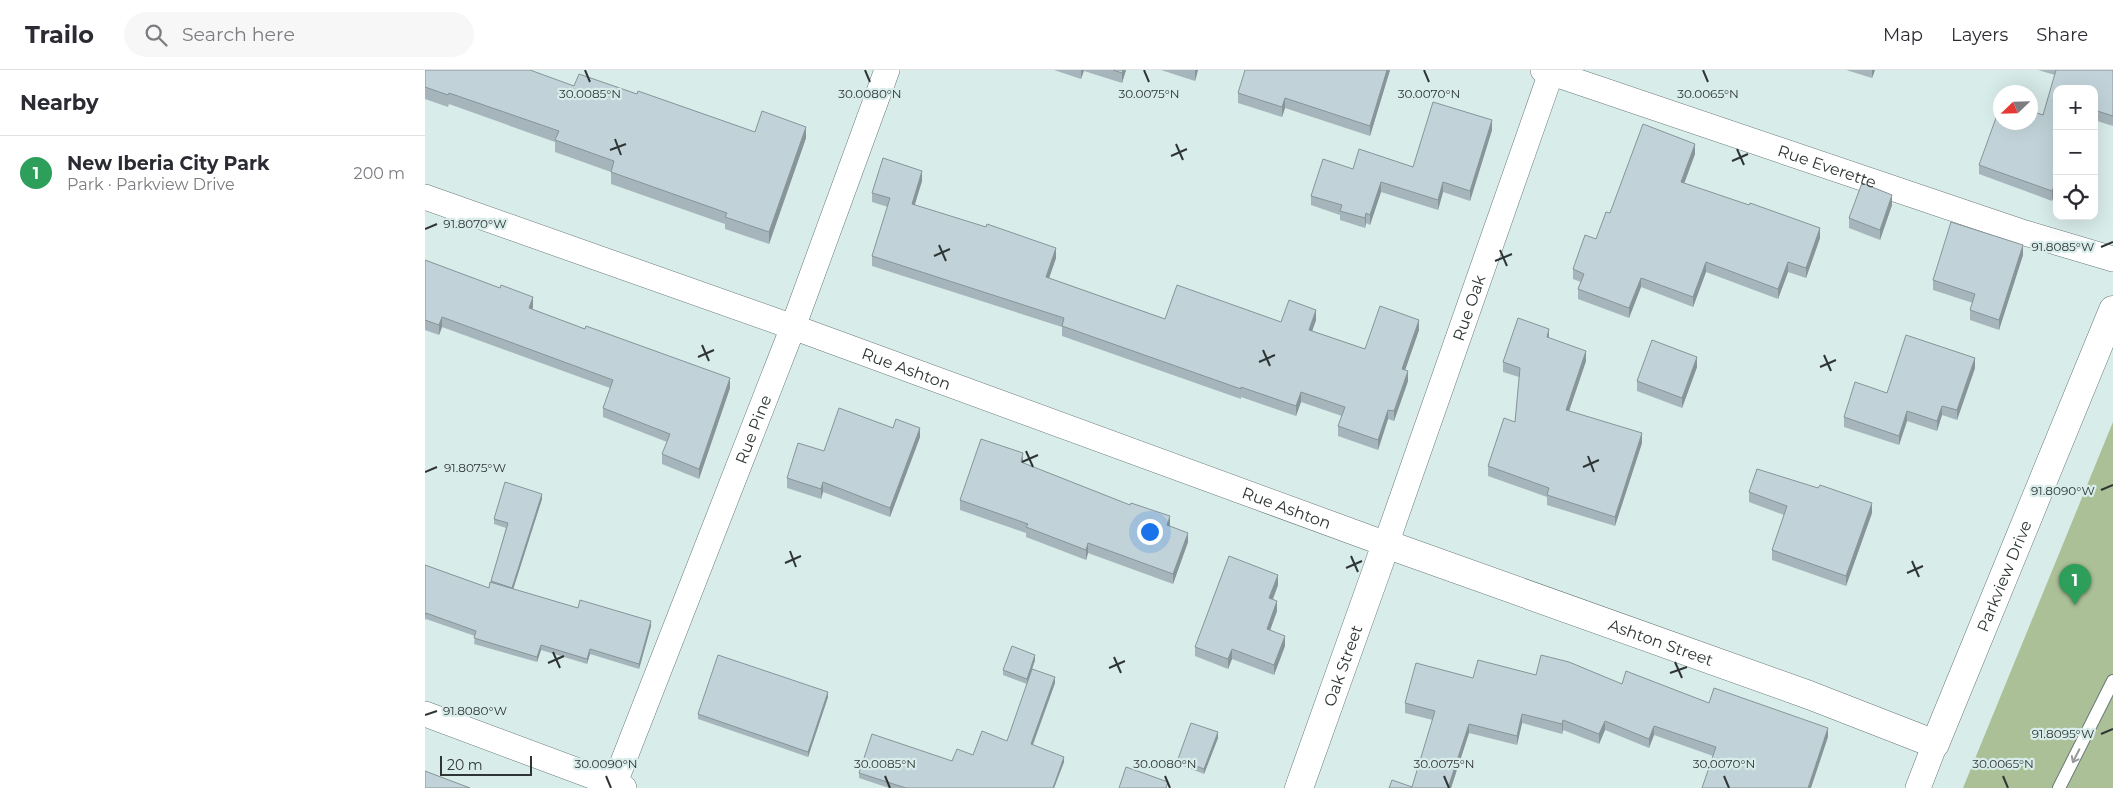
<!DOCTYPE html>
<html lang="en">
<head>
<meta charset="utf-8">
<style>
  body { margin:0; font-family:Montserrat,sans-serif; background:#f7f7f7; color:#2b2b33 }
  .controls { position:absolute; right:15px; top:15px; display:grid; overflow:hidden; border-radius:10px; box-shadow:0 5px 20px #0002 }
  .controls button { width:45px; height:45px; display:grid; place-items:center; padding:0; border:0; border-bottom:1px solid #e1e1e2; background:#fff; color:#2b2b33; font:25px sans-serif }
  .compass { position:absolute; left:1568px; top:15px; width:45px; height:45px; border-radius:50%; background:#fff; box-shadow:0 5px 20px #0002; rotate:247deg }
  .scale { position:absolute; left:15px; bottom:12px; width:92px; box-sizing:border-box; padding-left:5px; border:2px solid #2e3534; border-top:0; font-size:14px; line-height:18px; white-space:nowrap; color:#2e3534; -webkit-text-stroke:4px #d8ecea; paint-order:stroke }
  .you { position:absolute; left:724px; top:461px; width:18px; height:18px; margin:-12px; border:4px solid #fff; border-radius:50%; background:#1a73e8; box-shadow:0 0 0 8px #1a73e833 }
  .badge { display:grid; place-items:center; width:32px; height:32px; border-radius:50%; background:#2563eb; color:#fff; font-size:16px; font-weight:700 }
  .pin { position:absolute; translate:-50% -41px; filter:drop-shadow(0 1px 2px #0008) }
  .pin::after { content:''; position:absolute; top:26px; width:18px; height:15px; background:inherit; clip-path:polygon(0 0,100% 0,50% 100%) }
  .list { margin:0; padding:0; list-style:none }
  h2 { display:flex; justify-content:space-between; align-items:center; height:65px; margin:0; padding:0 20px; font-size:21px }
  h2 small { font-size:16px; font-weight:400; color:#7c7c81 }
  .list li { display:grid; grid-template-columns:32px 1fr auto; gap:15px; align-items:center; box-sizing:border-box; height:75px; padding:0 20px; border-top:1px solid #e1e1e2 }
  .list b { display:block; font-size:19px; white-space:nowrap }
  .list p { margin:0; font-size:16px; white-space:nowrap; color:#7c7c81 }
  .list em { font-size:16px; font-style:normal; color:#7c7c81 }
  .icon { flex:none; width:28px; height:28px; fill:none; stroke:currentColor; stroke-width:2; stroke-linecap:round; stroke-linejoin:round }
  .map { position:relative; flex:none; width:1688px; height:718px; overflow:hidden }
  header { display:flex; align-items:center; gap:30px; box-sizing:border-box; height:70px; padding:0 25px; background:#fff; border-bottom:1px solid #e1e1e2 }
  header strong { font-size:24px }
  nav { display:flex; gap:28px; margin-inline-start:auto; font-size:18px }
  .search { width:350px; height:45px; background:#f7f7f7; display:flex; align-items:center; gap:12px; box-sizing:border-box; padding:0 18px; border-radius:28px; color:#7c7c81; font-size:19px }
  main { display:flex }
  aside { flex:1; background:#fff }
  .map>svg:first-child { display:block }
</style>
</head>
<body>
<header>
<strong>Trailo</strong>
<div class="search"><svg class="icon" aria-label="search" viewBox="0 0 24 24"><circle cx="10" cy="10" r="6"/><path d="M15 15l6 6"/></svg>Search here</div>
<nav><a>Map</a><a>Layers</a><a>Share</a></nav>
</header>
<main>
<aside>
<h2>Nearby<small></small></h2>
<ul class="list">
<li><span class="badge" style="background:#2e9e5b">1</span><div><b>New Iberia City Park</b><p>Park · Parkview Drive</p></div><em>200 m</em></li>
</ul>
</aside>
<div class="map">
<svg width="1688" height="718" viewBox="0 0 1688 718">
  <rect width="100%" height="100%" fill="#d8ecea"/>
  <path fill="#abc097" d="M1688,352V718H1538Z"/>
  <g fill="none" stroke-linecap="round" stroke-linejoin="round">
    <defs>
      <path id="lane" d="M1634,718L1688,611"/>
      <g id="street">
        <path id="s1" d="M1118,0L1600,163L1688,189"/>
        <path id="s2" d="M0,127L368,257L961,474L1127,0"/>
        <path d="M0,644L199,718"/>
        <path id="s3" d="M189,715L368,257L462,0"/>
        <path d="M1493,718L1510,674"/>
      </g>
      <g id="secondary">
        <path id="s4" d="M874,718L961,474L1384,625L1510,674L1688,240"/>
      </g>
    </defs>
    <use href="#lane" stroke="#687a78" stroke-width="14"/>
    <use href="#street" stroke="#687a78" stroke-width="26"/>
    <use href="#secondary" stroke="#687a78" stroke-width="29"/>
    <use href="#lane" stroke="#fff" stroke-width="12"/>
    <use href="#street" stroke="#fff" stroke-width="25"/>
    <use href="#secondary" stroke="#fff" stroke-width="28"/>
  </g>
  <path fill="#a6b5bb" d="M0,0L149,16L212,24L330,62L381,68L344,174L300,159V154L186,114V102L130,82V72L24,34L23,37L0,29Z
    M629,0H701L697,13L659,1L656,9Z
    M736,0H773L770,11Z
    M965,0L945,66L860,38L857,47L813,33V23Z
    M1421,0H1450L1447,8Z
    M1613,0H1688V56L1669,50V19H1632L1627,131L1554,104V95L1618,45L1630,5Z
    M1067,60L1045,131L1018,122L1013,140L956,122L945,155L941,153L940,158L915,150V145L886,135V126L928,99L988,97Z
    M1270,84L1259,113L1395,168L1381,208L1363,202L1353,229L1281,202L1268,237L1216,217L1204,248L1153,229V219L1156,212L1148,209V199L1171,169L1185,143Z
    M497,111L489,135L631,188L624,208L740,249L856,252L891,250L887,261L940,279L994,260L980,300L983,311L969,351L963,349L953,380L913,366V356L917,346L876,332L871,346L816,327V329L637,266V257L447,196V186L463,137L447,132V123Z
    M1467,135L1455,170L1424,158V148Z
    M1598,185L1574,260L1545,250V240L1548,233L1508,220V210Z
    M0,190L108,237L107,239L305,318L274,409L237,394V384L242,372L178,347V338L185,318L17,257L14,265L0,260Z
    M1124,268L1161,291L1144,341L1217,373L1190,456L1122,435V427L1063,406V396L1090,352L1094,307L1078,302V292Z
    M1272,297L1257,338L1212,321V311Z
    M1550,298L1532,350L1517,345L1512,361L1482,351L1474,375L1419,357V347Z
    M495,367L465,447L398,422L396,429L362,418V408L399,381Z
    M598,393L745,456L763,472L748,514L663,483L661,490L601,467V463L535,440V430Z
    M1324,422L1447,443L1421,516L1347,490V480L1359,445L1324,432Z
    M117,429L88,519L153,538L226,556L214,599L165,584L162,594L116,580L112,592L49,574L50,566L1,549L0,550V495L64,518L81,458L69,454V449Z
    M853,515L848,530L852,541L845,560L860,576L849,605L807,589L803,599L770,586V577Z
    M610,590L602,614L578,605V600Z
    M1111,605L1197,614L1284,633L1403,667L1288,686L1229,665L1224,678L1180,660L1174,674L1138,660L1137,664L1097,653L1092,675L1044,663L1026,718H964L987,717L1008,650L980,643V633L1048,608Z
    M630,613L608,675L639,692L629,718H464L434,708V703L527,691L548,685L582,671Z
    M403,627L383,687L273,649V644Z
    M793,668L779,704L753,694V689Z"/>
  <path fill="#879498" d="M656,0H659L656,9Z
    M698,0H701L697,13V3Z
    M770,0H773L770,11Z
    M962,0H965L945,66V56Z
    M1447,0H1450L1447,8Z
    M860,28V38L857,47V37Z
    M1067,50V60L1045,131V121Z
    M381,57V68L344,174V162Z
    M1270,74V84L1256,122V112Z
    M497,101V111L487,144V134Z
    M1632,108V118L1627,131V121Z
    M956,112V122L945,155V145Z
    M1018,112V122L1013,140V130Z
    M1467,125V135L1455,170V160Z
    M941,143V153L940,158V148Z
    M1395,158V168L1381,208V198Z
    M1598,175V185L1574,260V250Z
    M631,178V188L621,217V207Z
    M1281,192V202L1268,237V227Z
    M1363,192V202L1353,229V219Z
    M1216,208V217L1204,248V238Z
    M108,227V237L104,248V238Z
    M891,240V250L884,270V260Z
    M17,247V257L14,265V255Z
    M994,250V260L977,309V299Z
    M1124,259V269L1122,267Z
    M1161,281V291L1141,350V340Z
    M1272,287V297L1257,338V328Z
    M1550,288V298L1532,350V340Z
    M983,301V311L969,351V341Z
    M305,308V318L274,409V399Z
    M876,322V332L871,346V336Z
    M1517,336V345L1512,361V351Z
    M963,340V349L953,380V370Z
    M1482,341V351L1474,375V366Z
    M495,358V367L465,447V438Z
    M1217,363V373L1190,456V447Z
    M598,383V393L596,392Z
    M398,412V422L396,429V419Z
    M117,424V429L87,523V518Z
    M1447,433V443L1421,516V506Z
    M745,446V456L742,455Z
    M763,463V472L748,514V504Z
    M663,473V483L661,490V480Z
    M853,505V515L844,538V528Z
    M852,531V541L842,569V559Z
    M226,551V556L214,599V594Z
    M860,566V576L849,605V595Z
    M116,575V580L112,592V587Z
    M165,579V584L162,594V589Z
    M807,579V589L803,599V589Z
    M610,585V590L602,614V609Z
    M630,607V613L606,679V674Z
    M403,622V627L383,687V682Z
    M1097,644V653L1092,675V666Z
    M1138,650V660L1137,664V654Z
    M1180,651V660L1174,674V664Z
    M1044,654V663L1026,718H1023Z
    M1229,656V665L1224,678V669Z
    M1403,658V667L1386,718H1383Z
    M793,662V668L779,704V699Z
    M639,687V692L629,718H628Z"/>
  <path fill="#c1d3d9" stroke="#879498" d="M0,0H105L149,16L154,4L212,24L213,21L330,62L337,41L381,57L344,162L300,147L302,143L186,102L189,91L130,70L134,61L24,23L23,25L0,17Z
    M688,0H698L697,3Z
    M820,0H962L945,56L860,28L857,37L813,23Z
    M1631,0H1688V46L1669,40V19H1632V108L1627,121L1554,95L1576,34V52H1606V41L1618,45Z
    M1008,32L1067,50L1045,121L1018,112L1013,130L956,112L945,145L941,143L940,148L915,141L917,135L886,126L898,89L928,99L934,79L988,97Z
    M1218,54L1270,74L1256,112L1324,135L1325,133L1395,158L1381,198L1363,192L1353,219L1281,192L1268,227L1216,208L1204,238L1153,219L1159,204L1148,199L1160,165L1171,169L1181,142L1185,143Z
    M458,88L497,101L487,134L561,157L562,154L631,178L621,207L740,249L752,215L856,252L864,230L891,240L884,260L940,279L955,236L994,250L977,299L983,301L969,341L963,340L953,370L913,356L920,337L876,322L871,336L816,317V319L637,256L639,248L447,186L465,128L447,123Z
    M1437,113L1467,125L1455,160L1424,148Z
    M1526,152L1598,175L1574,250L1545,240L1550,224L1508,210Z
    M0,190L75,218L76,215L108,227L104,238L160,259L161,256L305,308L274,399L237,384L245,364L178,338L188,310L17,247L14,255L0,250Z
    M1093,248L1124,259L1122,267L1161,281L1141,340L1217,363L1190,447L1122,425L1124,418L1063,396L1079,348L1090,352L1095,298L1078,292Z
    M1481,265L1550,288L1532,340L1517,336L1512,351L1482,341L1474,366L1419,347L1430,312L1462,323Z
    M1227,270L1272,287L1257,328L1212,311Z
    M414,338L468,358L471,349L495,358L465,438L398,412L396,419L362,408L373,373L399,381Z
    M556,369L598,383L596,392L705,435L706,433L745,446L742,455L763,463L748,504L663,473L661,480L601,457L603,454L535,430Z
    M1332,399L1393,418L1395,415L1447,433L1421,506L1347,480L1362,436L1324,422Z
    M80,412L117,424L87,518L66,511L83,453L69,449Z
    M804,486L853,505L844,528L852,531L842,559L860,566L849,595L807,579L803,589L770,577Z
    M0,495L64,518L65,512L153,538L155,530L226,551L214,594L165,579L162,589L116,575L112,587L49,568L51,561L1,543L0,545Z
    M587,576L610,585L602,609L578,600Z
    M293,585L403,622L383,682L273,644Z
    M1116,585L1144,592L1197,614L1201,601L1284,633L1289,618L1403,658L1383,718H1277L1291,677L1229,656L1224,669L1180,651L1174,664L1138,650L1137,654L1097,644L1092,666L1044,654L1023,718H964L967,710L987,717L1010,641L980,633L991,593L1048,608L1053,590L1111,605Z
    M607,599L630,607L606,674L639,687L628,718H481L434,703L447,664L527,691L532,679L548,685L557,661L582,671Z
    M766,653L793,662L779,699L753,689Z
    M701,697L743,712L741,718H694Z
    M0,701L45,718H0Z"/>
  <defs><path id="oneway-shaft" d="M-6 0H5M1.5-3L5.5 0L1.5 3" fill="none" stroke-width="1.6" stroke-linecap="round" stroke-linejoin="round" transform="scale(1.25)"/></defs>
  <use stroke="#969a9a" href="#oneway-shaft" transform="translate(1651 686) rotate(117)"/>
  <path fill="none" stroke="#2e3534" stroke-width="2" d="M160,0L165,12M440,0L445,12M719,0L724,12M999,0L1004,12M1278,0L1283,12M190,69L196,85M751,74L758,90M1312,79L1319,95M185,80L201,74M746,86L762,79M1307,91L1323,84M0,159L12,154M514,175L521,191M1676,177L1688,172M1075,180L1082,196M509,186L525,179M1070,191L1087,184M277,275L284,291M838,280L845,296M1399,285L1406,301M273,287L289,280M834,292L850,285M1395,297L1411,290M601,381L608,397M1163,386L1169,402M597,392L613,385M1158,397L1174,390M0,402L12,397M1676,420L1688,415M365,481L371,497M926,486L933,502M1487,491L1494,507M360,493L376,486M921,498L937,491M1482,503L1498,496M128,582L135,598M689,587L696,603M1250,592L1257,608M123,593L139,586M684,598L700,591M1245,603L1262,597M0,645L12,641M1676,664L1688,659M181,706L186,718M460,706L465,718M740,706L745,718M1019,706L1024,718M1299,706L1304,718M1578,706L1583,718"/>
  <g text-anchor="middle" stroke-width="4.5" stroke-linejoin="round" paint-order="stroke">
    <g font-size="16" fill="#2e3534" stroke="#d8ecea">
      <text dy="6" stroke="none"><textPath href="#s1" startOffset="300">Rue Everette</textPath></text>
      <text dy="6" stroke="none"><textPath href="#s2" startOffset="1272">Rue Oak</textPath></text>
      <text dy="6" stroke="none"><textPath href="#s2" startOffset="511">Rue Ashton</textPath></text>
      <text dy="6" stroke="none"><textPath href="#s3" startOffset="382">Rue Pine</textPath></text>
      <text dy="6" stroke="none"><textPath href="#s2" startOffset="916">Rue Ashton</textPath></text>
      <text dy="6" stroke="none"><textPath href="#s4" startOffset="1025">Parkview Drive</textPath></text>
      <text dy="6" stroke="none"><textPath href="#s4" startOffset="551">Ashton Street</textPath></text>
      <text dy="6" stroke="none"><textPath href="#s4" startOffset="130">Oak Street</textPath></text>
    </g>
  </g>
  <g font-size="12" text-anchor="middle" fill="#2e3534" stroke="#d8ecea" stroke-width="4.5" stroke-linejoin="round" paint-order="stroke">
    <text x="165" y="28">30.0085°N</text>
    <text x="445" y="28">30.0080°N</text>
    <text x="724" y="28">30.0075°N</text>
    <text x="1004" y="28">30.0070°N</text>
    <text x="1283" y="28">30.0065°N</text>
    <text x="50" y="158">91.8070°W</text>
    <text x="1638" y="181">91.8085°W</text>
    <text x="50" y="402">91.8075°W</text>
    <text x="1638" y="425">91.8090°W</text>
    <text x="50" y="645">91.8080°W</text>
    <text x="1638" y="668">91.8095°W</text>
    <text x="181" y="698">30.0090°N</text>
    <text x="460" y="698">30.0085°N</text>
    <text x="740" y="698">30.0080°N</text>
    <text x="1019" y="698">30.0075°N</text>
    <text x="1299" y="698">30.0070°N</text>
    <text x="1578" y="698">30.0065°N</text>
  </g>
</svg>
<div class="controls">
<button>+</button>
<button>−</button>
<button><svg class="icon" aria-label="locate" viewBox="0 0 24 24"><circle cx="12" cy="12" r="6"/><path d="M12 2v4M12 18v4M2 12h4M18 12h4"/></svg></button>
</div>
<svg class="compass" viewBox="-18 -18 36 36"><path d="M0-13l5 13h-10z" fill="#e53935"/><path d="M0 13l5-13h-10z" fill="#7c7c81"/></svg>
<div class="scale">20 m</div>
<div class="you"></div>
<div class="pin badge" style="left:1650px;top:535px;background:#2e9e5b">1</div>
</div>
</main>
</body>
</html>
